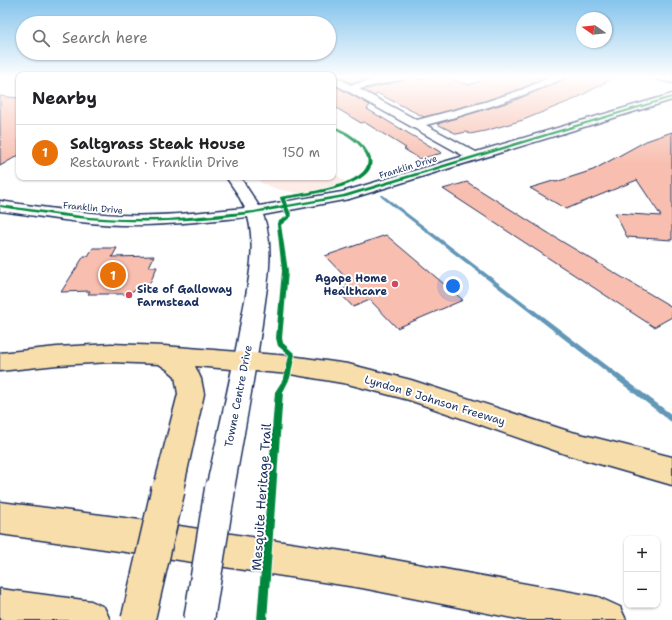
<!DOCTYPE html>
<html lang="en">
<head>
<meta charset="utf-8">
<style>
  body { margin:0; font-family:"Shantell Sans",sans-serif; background:#f6f6f6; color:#202124 }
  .controls { position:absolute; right:12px; bottom:12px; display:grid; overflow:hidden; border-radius:8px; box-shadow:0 1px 3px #0004 }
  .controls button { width:36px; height:36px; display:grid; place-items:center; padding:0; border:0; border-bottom:1px solid #e0e0e0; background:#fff; color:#202124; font:20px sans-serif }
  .compass { position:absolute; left:576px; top:12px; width:36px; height:36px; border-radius:50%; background:#fff; box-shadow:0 1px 3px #0004; rotate:284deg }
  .you { position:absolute; left:453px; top:286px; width:14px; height:14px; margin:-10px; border:3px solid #fff; border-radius:50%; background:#1a73e8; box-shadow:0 0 0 6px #1a73e833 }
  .badge { display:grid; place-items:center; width:26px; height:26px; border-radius:50%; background:#0f766e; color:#fff; font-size:13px; font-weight:700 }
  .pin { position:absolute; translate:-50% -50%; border:2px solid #fff; box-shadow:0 1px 4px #0006 }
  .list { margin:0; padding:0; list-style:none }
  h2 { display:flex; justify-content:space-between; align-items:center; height:52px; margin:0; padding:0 16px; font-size:17px }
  h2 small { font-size:13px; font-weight:400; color:#757577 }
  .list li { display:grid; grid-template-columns:26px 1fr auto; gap:12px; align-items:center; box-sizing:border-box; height:56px; padding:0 16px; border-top:1px solid #e0e0e0 }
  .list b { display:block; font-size:15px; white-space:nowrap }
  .list p { margin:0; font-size:13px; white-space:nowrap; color:#757577 }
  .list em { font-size:13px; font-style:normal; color:#757577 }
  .icon { flex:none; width:22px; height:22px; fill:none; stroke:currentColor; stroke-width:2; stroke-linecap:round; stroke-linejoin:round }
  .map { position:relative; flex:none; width:672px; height:620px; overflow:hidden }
  .search { position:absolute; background:#fff; box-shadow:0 1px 3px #0004; left:16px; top:16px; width:320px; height:44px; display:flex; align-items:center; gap:10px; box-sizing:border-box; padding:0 14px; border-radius:22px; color:#757577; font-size:15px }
  .panel { position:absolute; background:#fff; box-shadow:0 1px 3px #0004; left:16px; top:72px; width:320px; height:108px; border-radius:8px }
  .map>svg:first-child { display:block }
</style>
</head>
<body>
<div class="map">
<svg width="672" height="620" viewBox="0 0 672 620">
  <rect width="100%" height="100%" fill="#fff"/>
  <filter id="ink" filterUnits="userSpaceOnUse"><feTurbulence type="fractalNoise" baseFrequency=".025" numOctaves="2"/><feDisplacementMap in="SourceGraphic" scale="8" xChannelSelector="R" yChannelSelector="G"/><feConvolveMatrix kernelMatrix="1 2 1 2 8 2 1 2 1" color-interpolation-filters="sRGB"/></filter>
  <g filter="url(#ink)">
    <path fill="#fdece7" d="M333,172L349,185L307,195L277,189L262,183L255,177H333Z"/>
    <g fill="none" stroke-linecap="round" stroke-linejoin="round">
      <path fill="#6297b7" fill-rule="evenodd" d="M381,195H383L672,415V422L670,421L381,197Z"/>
    </g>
    <path fill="#f8bfb0" stroke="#1b2f5e" d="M339,77H381L351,83Z
      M406,77H417V80L431,77H446L468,85L480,81L481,77H548L520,89L485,101L424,117L377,93L375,96L363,90L403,80Z
      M565,77H615L575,99L523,120L485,131L470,134L466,132L457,134L437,124L513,101L563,80Z
      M333,85L370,105L367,109L442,153L420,159L404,149L406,148L364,122L361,123L333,106Z
      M0,96L19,98V155L0,166Z
      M672,132V240L627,237L615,213L661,216L637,180L566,209L530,188L553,181L556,182L593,170L646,141Z
      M467,182L561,241L672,307V317L654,327L443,189Z
      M386,235L463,300L397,328L370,300L353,307L338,291L348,287L343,282L348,280L325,256Z
      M93,248H117L112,257L154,256L149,267H157L150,283L126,294H88L90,291L61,292L84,256H88Z"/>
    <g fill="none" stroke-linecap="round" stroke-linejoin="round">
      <defs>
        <path id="minor" d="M333,77H336L351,85L387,77H405L403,79L359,89L417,120L485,102L521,90L551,77H564L562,79C518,99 473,113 426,125L476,152L672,94V100L349,199L263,215C276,249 266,289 262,324C254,379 244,434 234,489L230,498L220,502L210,498L206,489C218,434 231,378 241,322C247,288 257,251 248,217C205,221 163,226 121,225C80,224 40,216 0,211V201C40,207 79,213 119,215C161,217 203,212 245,208L237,193L226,177H240L259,206L342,192L464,156L333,83Z
          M654,77H672V83L656,79Z"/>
        <path id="major" d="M111,344L164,346L290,356L348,364L411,380L568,431L672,457V485L568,455L409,400L348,384L290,374L195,366L201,379L204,394L183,490L179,500L168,505L157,500L153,490L178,394L175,376L168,370L159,364L111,362L57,365L0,371V353L57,347Z"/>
        <path id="highway" d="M0,502L140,520L362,554L598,597L620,607L626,620H523L362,588L140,554L0,534Z
          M0,589L91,601L104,607L110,620H0Z"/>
      </defs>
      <use href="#minor" stroke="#1b2f5e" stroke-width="3"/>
      <use href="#major" stroke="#1b2f5e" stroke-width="3"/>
      <use href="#highway" stroke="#1b2f5e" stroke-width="3"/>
      <use href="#minor" fill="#fff" fill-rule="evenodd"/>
      <use href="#major" fill="#f8deab" fill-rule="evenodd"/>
      <use href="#highway" fill="#f8deab" fill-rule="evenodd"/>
      <defs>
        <path id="minor-bridge" d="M199,620L220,489"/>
        <path id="major-bridge" d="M138,620L168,490"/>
      </defs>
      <use href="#minor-bridge" stroke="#1b2f5e" stroke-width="33" stroke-linecap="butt"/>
      <use href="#major-bridge" stroke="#1b2f5e" stroke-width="36" stroke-linecap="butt"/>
      <use href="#minor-bridge" stroke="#fff" stroke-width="30"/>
      <use href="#major-bridge" stroke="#f8deab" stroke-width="33"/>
      <defs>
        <path id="cycleway" d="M672,96V98L346,197L288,207L292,216L281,225L288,271L282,338L283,343L295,354L290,378L283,392L267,620H257L275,392L284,378L289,355L278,346L276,338L282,271L277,225L279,221L287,216L284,208C231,218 175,223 121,221C80,220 40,213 0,207V205L89,217L120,219H168L254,211L283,205L280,198V197C297,194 380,185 366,155C360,142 345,134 333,128V126C347,131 362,140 369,154C387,186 303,196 285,199L287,205L343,195Z"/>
      </defs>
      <use href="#cycleway" stroke="#fff" stroke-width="2"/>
      <use href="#cycleway" fill="#00873e" fill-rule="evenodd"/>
    </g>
  </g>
  <linearGradient id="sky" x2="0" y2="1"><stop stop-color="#85c4ec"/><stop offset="0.47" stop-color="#fff"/><stop offset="1" stop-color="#fff" stop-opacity="0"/></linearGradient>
  <rect width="672" height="164" fill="url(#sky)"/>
  <g fill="#d1495b" stroke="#fff" stroke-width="1.5">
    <circle cx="395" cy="284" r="4"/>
    <circle cx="129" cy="295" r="4"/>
  </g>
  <g text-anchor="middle" stroke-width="4" stroke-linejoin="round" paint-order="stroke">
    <g font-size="9" fill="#1b2f5e" stroke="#fff">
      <text transform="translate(408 167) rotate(-17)" y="3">Franklin Drive</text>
      <text transform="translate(93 208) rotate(5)" y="3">Franklin Drive</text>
    </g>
    <g font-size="11" font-weight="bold" fill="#1b2f5e" stroke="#fff" text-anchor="end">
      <text x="387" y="282">Agape Home<tspan x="387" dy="13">Healthcare</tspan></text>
      <text x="137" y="293" text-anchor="start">Site of Galloway<tspan x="137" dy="13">Farmstead</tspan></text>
    </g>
    <g font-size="11" fill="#1b2f5e" stroke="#fff">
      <text transform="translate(238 396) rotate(-79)" y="4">Towne Centre Drive</text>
      <text transform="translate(435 400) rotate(17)" y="4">Lyndon B Johnson Freeway</text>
    </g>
    <g font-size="13" fill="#1b2f5e" stroke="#fff">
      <text transform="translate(261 497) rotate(-86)" y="5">Mesquite Heritage Trail</text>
    </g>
  </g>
</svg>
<div class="controls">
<button>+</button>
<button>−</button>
</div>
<svg class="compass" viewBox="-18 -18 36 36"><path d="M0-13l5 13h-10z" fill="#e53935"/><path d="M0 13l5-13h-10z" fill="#757577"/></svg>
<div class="you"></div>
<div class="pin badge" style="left:113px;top:275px;background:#e8710a">1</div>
<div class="search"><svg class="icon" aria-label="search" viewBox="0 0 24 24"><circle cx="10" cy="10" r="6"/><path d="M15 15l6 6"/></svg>Search here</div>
<section class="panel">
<h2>Nearby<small></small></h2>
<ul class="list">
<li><span class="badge" style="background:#e8710a">1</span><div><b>Saltgrass Steak House</b><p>Restaurant · Franklin Drive</p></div><em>150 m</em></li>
</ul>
</section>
</div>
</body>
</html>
